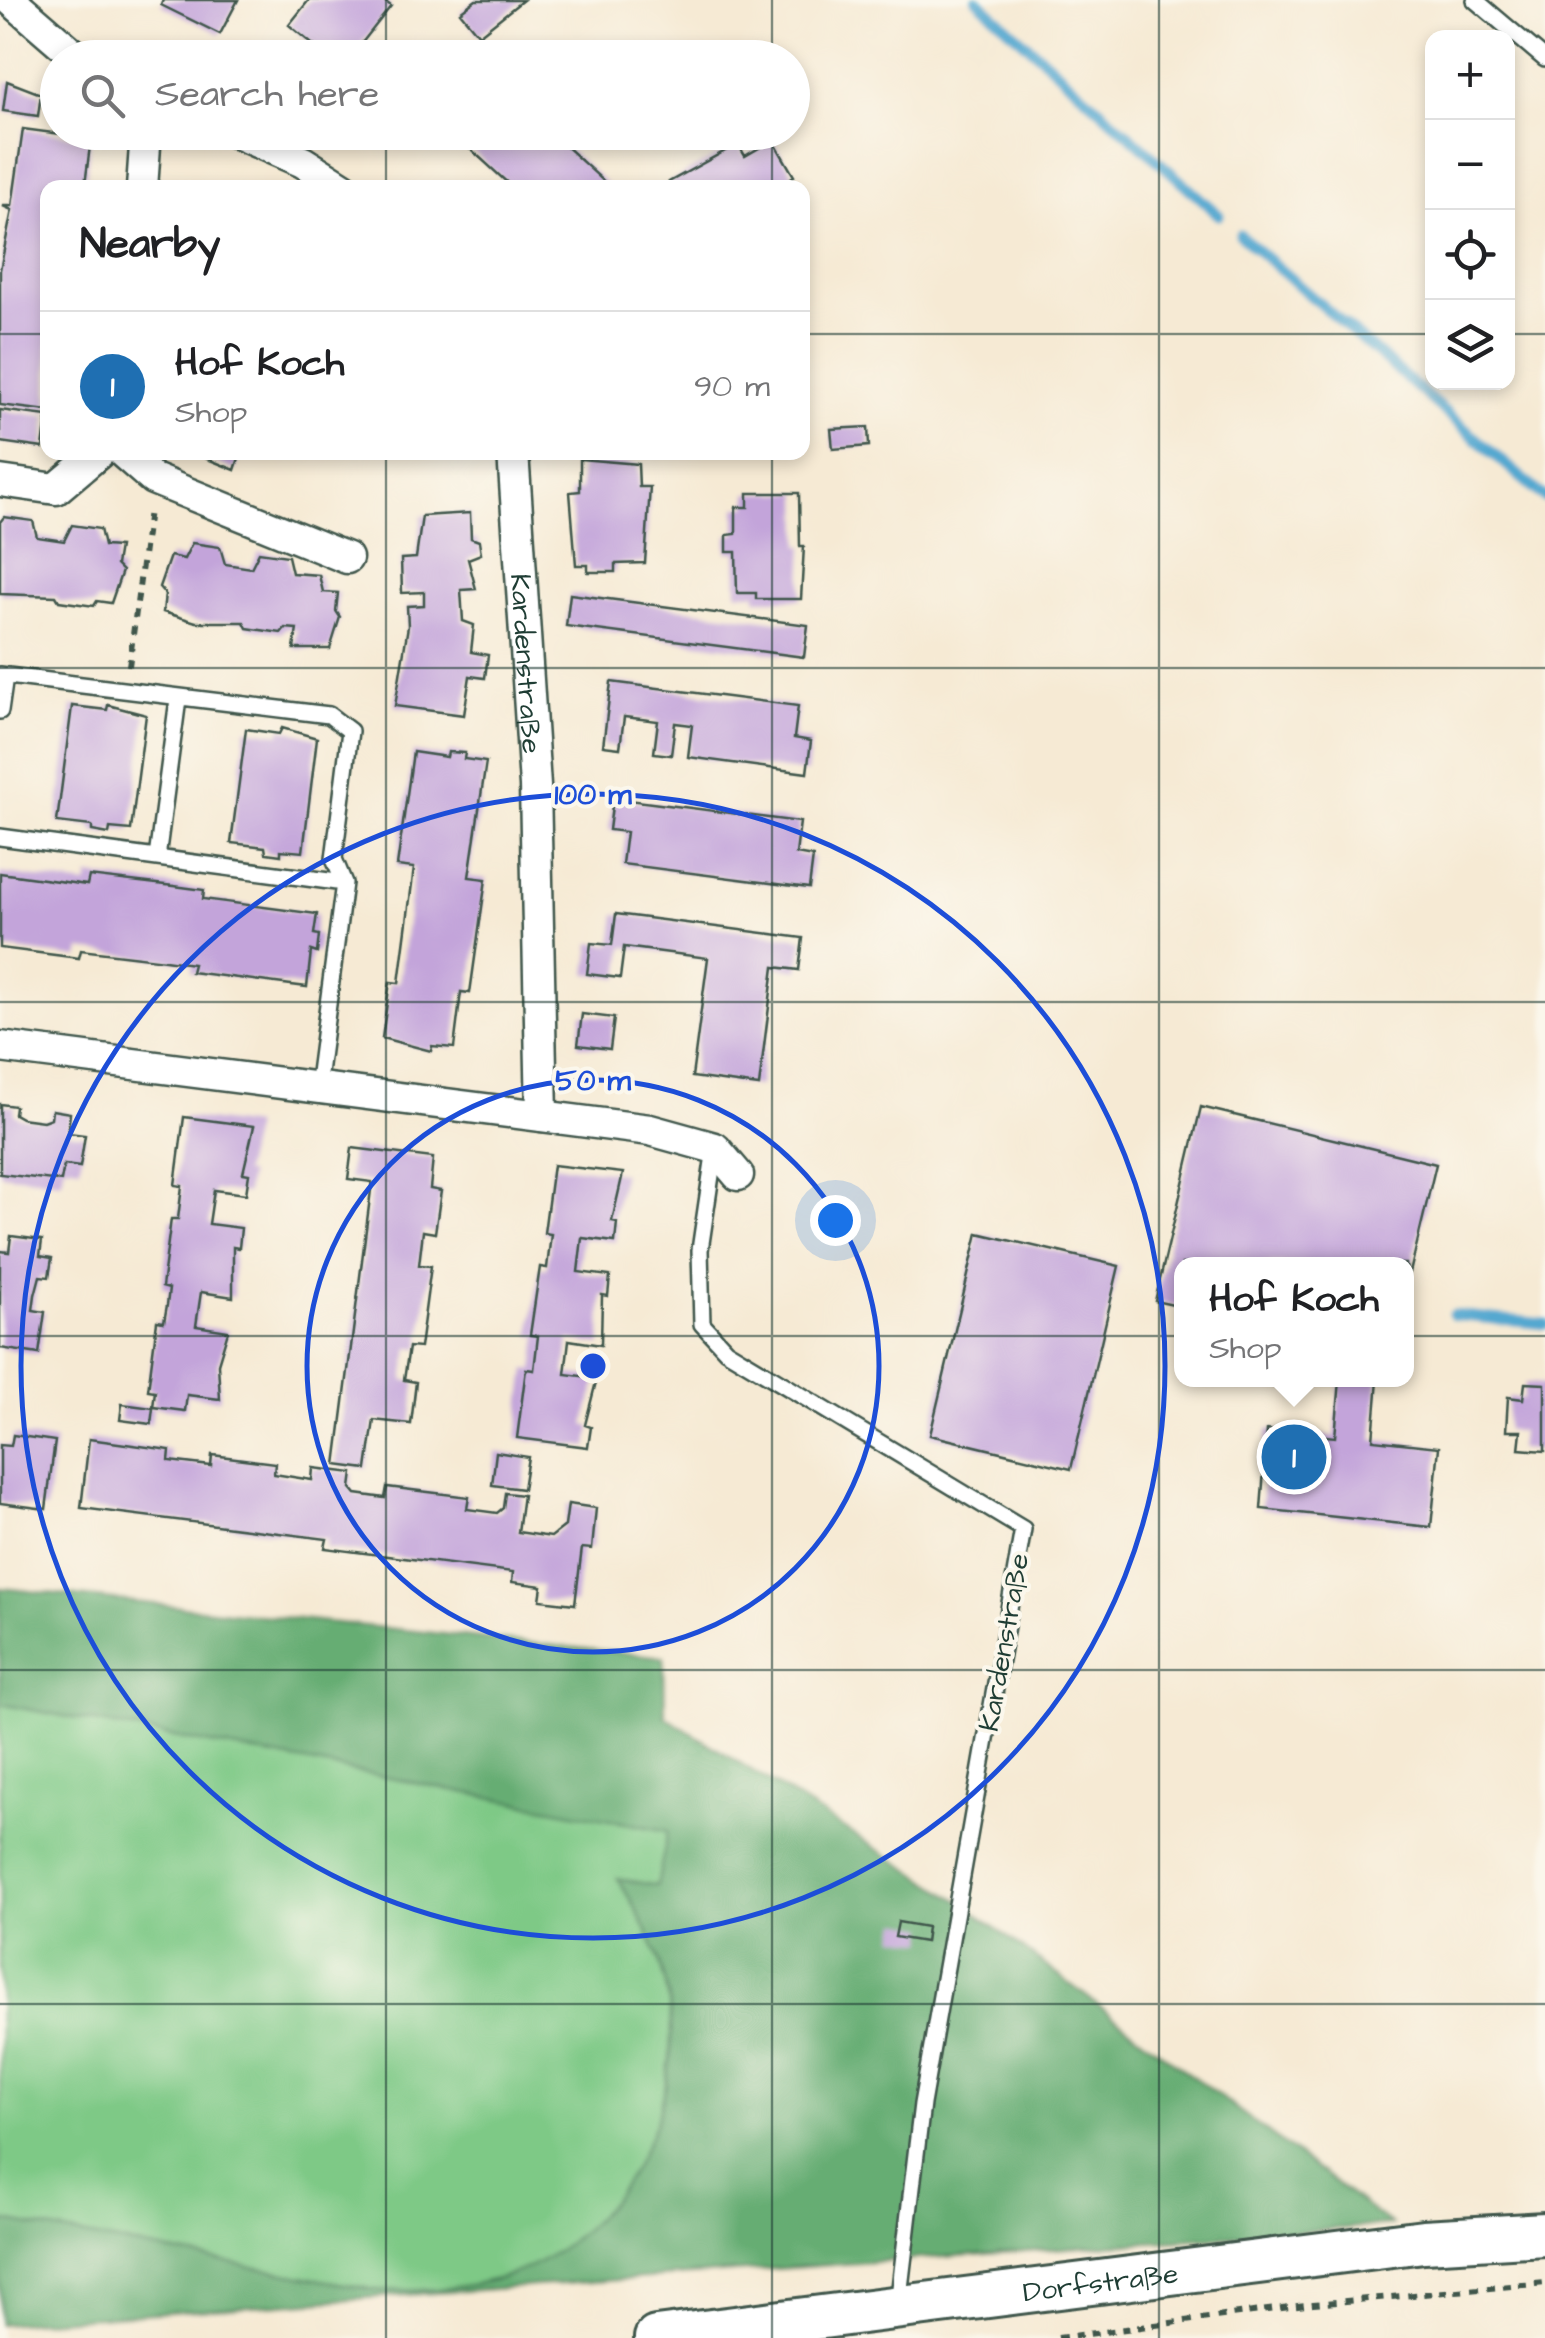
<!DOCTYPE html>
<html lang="en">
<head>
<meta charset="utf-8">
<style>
  body { margin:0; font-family:"Architects Daughter",sans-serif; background:#f6f6f6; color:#202124 }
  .controls { position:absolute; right:30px; top:30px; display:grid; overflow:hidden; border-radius:20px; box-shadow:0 5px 15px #0003 }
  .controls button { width:90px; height:90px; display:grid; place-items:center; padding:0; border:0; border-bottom:2px solid #e0e0e0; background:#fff; color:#202124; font:50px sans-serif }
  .you { position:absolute; left:835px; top:1220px; width:35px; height:35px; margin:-25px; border:8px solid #fff; border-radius:50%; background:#1a73e8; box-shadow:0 0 0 15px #1a73e833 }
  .badge { display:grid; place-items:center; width:65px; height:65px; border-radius:50%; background:#1f6fb2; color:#fff; font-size:32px; font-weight:700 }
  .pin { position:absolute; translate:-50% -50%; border:5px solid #fff; box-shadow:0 2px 10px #0006 }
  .popup { position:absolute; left:1174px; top:1257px; width:240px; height:130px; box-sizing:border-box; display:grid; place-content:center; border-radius:20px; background:#fff; filter:drop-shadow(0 2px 8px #0005); font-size:32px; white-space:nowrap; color:#757577 }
  .popup b { font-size:38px; color:#202124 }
  .popup::after { content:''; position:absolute; left:50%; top:100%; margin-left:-20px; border:20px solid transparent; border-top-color:#fff }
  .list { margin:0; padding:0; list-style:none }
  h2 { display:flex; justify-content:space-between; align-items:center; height:130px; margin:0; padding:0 40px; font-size:42px }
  h2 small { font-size:32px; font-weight:400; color:#757577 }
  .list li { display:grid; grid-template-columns:65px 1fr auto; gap:30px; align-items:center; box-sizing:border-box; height:150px; padding:0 40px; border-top:2px solid #e0e0e0 }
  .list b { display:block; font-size:38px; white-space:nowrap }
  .list p { margin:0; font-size:32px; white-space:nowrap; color:#757577 }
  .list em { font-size:32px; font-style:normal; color:#757577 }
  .icon { flex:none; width:55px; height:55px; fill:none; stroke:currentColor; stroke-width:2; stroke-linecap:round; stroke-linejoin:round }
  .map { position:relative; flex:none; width:1545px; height:2338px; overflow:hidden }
  .search { position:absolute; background:#fff; box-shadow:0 5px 15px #0003; left:40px; top:40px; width:770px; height:110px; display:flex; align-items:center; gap:25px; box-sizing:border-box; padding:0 35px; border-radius:55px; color:#757577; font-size:38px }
  .panel { position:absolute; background:#fff; box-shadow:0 5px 15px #0003; left:40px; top:180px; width:770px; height:280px; border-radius:20px }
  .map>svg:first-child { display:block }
</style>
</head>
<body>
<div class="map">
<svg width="1545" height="2338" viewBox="0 0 1545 2338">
  <rect width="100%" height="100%" fill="#fbf7ec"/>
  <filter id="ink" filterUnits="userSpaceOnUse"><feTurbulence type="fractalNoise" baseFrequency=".01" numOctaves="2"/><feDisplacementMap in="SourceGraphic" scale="20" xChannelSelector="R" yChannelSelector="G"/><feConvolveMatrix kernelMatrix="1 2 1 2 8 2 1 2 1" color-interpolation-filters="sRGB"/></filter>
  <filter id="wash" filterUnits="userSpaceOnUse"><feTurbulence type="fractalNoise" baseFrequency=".0048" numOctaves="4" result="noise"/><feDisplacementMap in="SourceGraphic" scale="40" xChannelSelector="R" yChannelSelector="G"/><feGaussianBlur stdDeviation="2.25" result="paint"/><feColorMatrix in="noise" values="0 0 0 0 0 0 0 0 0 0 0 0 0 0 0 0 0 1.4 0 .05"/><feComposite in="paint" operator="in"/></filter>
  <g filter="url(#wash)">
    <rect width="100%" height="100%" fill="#f6ead4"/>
    <path fill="#7ec986" stroke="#4e835d" stroke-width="2.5" d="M0,1704L669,1831L657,1886L618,1879C635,1906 652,1936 661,1967C699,2092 624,2243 497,2279C457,2290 418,2292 376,2290L0,2220Z"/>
    <path fill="#66ad73" stroke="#427554" stroke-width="2.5" d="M0,1588L664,1657L665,1716L957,1899L1391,2225L0,2324V2220L376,2290C418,2292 457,2290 497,2279C622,2243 701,2090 661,1966C651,1935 635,1906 617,1878L657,1886L668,1831L0,1704Z"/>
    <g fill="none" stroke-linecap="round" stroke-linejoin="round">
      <path stroke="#54a8d0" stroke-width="11" d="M977,0L1219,215
        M1240,235L1545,498
        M1453,1315L1545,1324"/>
    </g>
    <g id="blocks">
      <path fill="#c3a4da" d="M163,0H238L220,34L161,5Z
        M309,0H383L391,6L350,58H329L289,25Z
        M476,0H523L479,35L460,12Z
        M7,81L41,94L38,116L3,111Z
        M23,129L91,138L85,185L48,188V411L0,405V270L12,210L3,206H12Z
        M452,132H550L608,185L513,188Z
        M773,140L794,176L773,188H673L669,182L738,144L745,156Z
        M0,410L47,416L43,448L0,442Z
        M868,427L869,446L833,449L831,429Z
        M190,452H241L235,470Z
        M580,459L638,464L639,487H650L645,563L615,564V572H588V565H576L570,492L580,491Z
        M748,493H799L800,546H804L801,599H756V593H737L736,552H727V535L736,534V507H748Z
        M470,513L471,538L479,541L481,554L468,559L476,589L461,590L463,621L474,625L471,652L488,655L485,678L470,676L464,715L395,706L408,626L407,606L424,605V592L402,593L401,559L416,558L422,516Z
        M4,517L33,521L37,537L64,541L72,525L100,529L104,546L119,547L116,565L122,571L111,603L97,601L94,606L59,601L56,596L0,594V522Z
        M192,543L220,547L225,564L251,568L259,552L288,556L292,573L319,575L323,592L338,593L336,611L340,617L330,649H294L297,629L285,628L281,633L247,628L244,622H196L163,612L165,594L159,587L170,556L184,559Z
        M570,594L808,625L804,657L566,626Z
        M611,682L798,706L794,738L811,741L807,773L688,757L692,725L675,723L671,755L654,753L658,721L624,717L620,748L603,746Z
        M108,705L146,715L131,830L110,828L109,834L92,831V826L57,822L72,706L107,710Z
        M282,728L317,738L303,852L281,850V855L266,853L265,847L231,843L246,729L279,734Z
        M413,752L447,757L448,752L465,753L464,759L486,762L469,877L486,879L470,993L461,992L454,1048L432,1046L431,1051L382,1038L390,982L399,983L414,868L397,866Z
        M613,798L800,822L796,854L813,857L809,888L622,864L626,832L609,830Z
        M0,873L87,885L89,876L174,886L204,890L203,899L317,914L314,934L319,935L317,953L311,951L307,987L191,972L193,964L165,960L81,950L79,958L0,948Z
        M616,914L803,938L799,970L774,967L759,1086L692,1077L708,958L624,947L620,978L587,974L591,943L612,945Z
        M582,1014L614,1018L610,1049L578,1045Z
        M0,1104L15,1106L14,1114L21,1118L43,1121L51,1118L52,1110L70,1113L68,1133L85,1135L80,1167L64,1165L61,1181L0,1174Z
        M1201,1107L1436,1164L1408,1281L1406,1264H1182V1307L1155,1301Z
        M184,1117L254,1126L243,1173L249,1174L246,1194L214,1190L209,1224L241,1228L239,1248L233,1247V1297L201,1292L196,1326L228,1331L218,1364L220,1399L187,1395L185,1411L153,1407L155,1391L148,1390L157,1321L164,1322L167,1305L169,1289L162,1287L171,1219H178L182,1186L175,1185Z
        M352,1148L433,1158L430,1189L441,1191L435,1233L423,1231L419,1265L431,1266L420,1348L409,1347L404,1380L416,1382L411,1424L374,1420L367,1469L336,1465L372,1182L348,1179Z
        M553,1165L623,1173L612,1221L617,1222L615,1242L582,1238L578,1272L610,1276L608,1296L602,1295L601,1345L569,1340L565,1374L597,1378L585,1425L591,1427L588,1447L517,1438L526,1369L534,1370L538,1336L530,1335L540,1267L547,1268L551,1234L544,1233Z
        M978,1233L1119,1266L1071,1469L930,1435Z
        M11,1236L42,1240L40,1256L52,1258L49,1277L40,1276L35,1295L33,1310L45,1312L39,1354L0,1348V1251L9,1252Z
        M1340,1380H1378L1373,1440L1439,1447L1431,1527L1261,1509L1267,1430L1335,1437Z
        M1525,1383L1545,1384V1451L1519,1449L1521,1431H1506L1508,1397L1523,1399Z
        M122,1404L153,1408L151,1424L120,1420Z
        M13,1435L55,1441L46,1509L0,1503V1445L11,1446Z
        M89,1439L170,1450L169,1461L211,1466L212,1455L275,1463L274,1474L312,1480L313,1468L353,1473L351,1488L356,1494L385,1498L387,1487L469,1497L467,1509L497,1513L503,1508L505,1493L523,1495L518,1532L551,1537L565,1526L568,1504L596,1508L592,1549L582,1548L575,1604L540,1600L542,1586L512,1582L513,1572L325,1548L327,1539L81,1508Z
        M496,1452L528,1457L523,1489L492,1485Z
        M898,1922L927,1927L925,1942L895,1937Z"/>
    </g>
  </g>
  <g filter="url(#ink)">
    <use href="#blocks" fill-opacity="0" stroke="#3f574c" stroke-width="2.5"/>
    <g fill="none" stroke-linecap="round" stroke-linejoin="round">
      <defs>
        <path id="lane" d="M1475,0L1545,59
          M0,675L329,715L350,731L334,859L344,883L317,1088
          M0,711L5,676
          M0,837L344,883
          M157,858L178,699
          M715,1148L700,1250L702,1324L726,1350L1023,1529L922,2104L898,2305"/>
        <g id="street">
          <path d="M11,0L78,58"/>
          <path d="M234,132L303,162L344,188"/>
          <path d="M142,188L146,132"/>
          <path d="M122,452L153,479L347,558"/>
          <path id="s1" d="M513,452L535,786L542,1116"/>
          <path d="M0,481L56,489L100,452"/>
          <path d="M0,1047L650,1130L715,1148L738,1175"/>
        </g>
        <g id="secondary">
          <path id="s2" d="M656,2338L1424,2241L1545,2234"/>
        </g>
      </defs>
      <use href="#lane" stroke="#3f574c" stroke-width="20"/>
      <use href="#street" stroke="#3f574c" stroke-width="35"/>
      <use href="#secondary" stroke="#3f574c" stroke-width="48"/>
      <path stroke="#3f574c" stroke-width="6" stroke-dasharray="8 8" stroke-linecap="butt" d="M129,666L149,510
        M1058,2338L1313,2304L1545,2283"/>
      <use href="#lane" stroke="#fff" stroke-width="15"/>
      <use href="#street" stroke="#fff" stroke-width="30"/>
      <use href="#secondary" stroke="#fff" stroke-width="42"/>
    </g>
  </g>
  <path fill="none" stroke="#1f3d34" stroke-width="2.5" stroke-opacity="0.55" d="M386,0V58M772,0V58M1159,0V2338M386,132V188M772,132V188M0,334H48M802,334H1432M1508,334H1545M386,452V2338M772,452V2338M0,668H1545M0,1002H1545M0,1336H1545M0,1670H1545M0,2004H1545"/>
  <g fill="none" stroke="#1d4ed8" stroke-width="5">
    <circle cx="593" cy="1366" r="286"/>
    <circle cx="593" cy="1366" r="572"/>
  </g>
  <g text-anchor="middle" stroke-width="8" stroke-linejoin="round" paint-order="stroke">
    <g font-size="28" fill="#1f3d34" stroke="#fbf7ec">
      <text dy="10" stroke="none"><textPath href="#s1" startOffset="212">Kardenstraße</textPath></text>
      <text transform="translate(1003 1642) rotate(-80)" y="10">Kardenstraße</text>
      <text dy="10" stroke="none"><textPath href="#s2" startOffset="448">Dorfstraße</textPath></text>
    </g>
  </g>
  <circle cx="593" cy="1366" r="15" fill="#1d4ed8" stroke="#fbf7ec" stroke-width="5"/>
  <g font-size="30" text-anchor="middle" font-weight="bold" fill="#1d4ed8" stroke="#fbf7ec" stroke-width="8" stroke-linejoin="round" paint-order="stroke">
    <text x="593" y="804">100 m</text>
    <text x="593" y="1090">50 m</text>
  </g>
</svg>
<div class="controls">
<button>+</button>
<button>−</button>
<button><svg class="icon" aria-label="locate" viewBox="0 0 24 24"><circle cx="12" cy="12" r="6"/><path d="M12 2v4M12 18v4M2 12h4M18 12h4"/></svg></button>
<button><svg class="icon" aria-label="layers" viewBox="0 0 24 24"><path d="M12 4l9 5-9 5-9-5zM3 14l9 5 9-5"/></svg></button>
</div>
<div class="you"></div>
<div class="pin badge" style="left:1294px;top:1457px">1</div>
<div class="popup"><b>Hof Koch</b>Shop</div>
<div class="search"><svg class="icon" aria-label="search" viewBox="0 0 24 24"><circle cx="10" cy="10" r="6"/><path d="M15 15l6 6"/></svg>Search here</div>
<section class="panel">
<h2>Nearby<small></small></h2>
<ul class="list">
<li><span class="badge">1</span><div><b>Hof Koch</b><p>Shop</p></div><em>90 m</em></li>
</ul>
</section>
</div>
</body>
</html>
